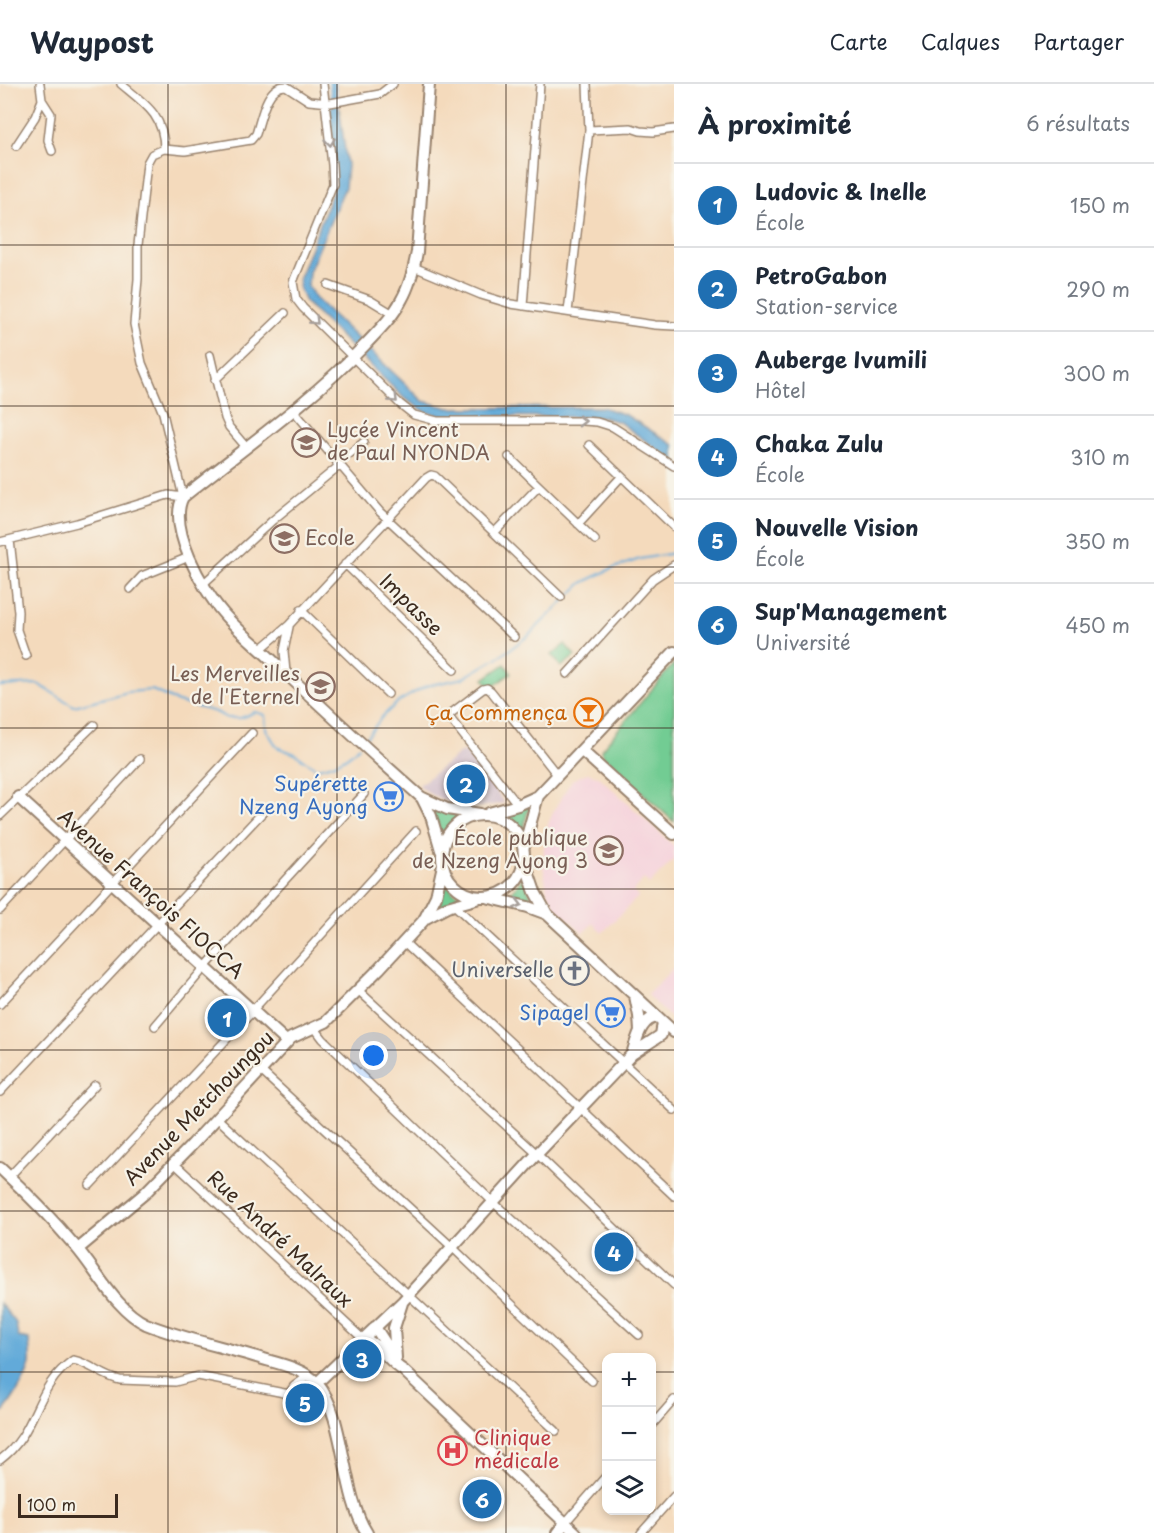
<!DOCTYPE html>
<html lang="fr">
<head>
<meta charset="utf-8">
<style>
  body { margin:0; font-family:"Playpen Sans",sans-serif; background:#f2f2f3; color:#1f2937 }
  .controls { position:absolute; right:18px; bottom:18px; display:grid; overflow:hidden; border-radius:12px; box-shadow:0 3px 9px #0003 }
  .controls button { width:54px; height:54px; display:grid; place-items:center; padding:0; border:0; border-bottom:2px solid #e0e1e3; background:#fff; color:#1f2937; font:30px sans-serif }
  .scale { position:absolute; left:18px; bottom:15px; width:100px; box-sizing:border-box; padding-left:6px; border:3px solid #3b2a1e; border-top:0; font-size:16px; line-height:21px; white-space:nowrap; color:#3b2a1e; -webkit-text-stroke:4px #f7f3e8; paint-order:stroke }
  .you { position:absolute; left:374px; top:972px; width:21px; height:21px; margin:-15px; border:4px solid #fff; border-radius:50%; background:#1a73e8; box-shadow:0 0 0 9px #1a73e833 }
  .badge { display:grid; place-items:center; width:39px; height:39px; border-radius:50%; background:#1f6fb2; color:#fff; font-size:20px; font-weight:700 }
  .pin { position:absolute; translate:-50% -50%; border:3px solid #fff; box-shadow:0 2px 6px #0006 }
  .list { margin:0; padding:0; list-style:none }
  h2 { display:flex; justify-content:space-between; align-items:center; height:78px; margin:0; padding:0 24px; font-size:26px }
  h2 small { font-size:20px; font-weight:400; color:#747a83 }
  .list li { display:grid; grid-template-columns:39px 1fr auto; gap:18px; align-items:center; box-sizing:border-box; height:84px; padding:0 24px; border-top:2px solid #e0e1e3 }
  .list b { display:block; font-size:22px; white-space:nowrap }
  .list p { margin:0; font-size:20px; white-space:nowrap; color:#747a83 }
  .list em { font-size:20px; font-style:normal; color:#747a83 }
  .icon { flex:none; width:33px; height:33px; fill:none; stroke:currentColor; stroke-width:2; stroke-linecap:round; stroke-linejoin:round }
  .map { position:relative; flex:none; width:674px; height:1449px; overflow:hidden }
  header { display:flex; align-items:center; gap:36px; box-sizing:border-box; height:84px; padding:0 30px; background:#fff; border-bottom:2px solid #e0e1e3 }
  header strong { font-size:28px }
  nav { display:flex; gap:33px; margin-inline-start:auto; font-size:21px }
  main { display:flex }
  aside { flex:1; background:#fff }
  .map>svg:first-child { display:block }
</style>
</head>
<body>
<header>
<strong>Waypost</strong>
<nav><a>Carte</a><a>Calques</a><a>Partager</a></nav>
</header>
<main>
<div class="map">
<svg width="674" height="1449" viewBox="0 0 674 1449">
  <rect width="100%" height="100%" fill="#f7f3e8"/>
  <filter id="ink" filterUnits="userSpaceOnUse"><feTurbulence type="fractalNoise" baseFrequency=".0167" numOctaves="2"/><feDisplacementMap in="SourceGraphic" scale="12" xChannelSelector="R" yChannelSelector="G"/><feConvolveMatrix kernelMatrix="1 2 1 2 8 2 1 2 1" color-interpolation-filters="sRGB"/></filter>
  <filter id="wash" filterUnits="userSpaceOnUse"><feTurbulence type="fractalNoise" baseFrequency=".008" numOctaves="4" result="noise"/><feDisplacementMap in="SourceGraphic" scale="24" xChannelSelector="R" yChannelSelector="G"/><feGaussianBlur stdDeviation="1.35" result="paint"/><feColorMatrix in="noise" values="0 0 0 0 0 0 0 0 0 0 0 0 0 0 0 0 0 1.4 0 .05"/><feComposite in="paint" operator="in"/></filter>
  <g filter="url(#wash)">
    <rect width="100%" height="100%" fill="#f4dabc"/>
    <path fill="#f5cfda" d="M587,689L598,692L674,762V775L649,801L644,795L633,807L638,813L602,849L593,839L583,849L557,825L547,807L543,782L545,748L554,726L572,696Z
      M674,883V937L647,911Z"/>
    <path fill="#d1bdcb" d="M464,666L505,719L480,723L452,720L430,710L419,701Z"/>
    <path fill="#72cc93" stroke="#567b58" stroke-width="1.5" d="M565,560L575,572L561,583L552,571Z
      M674,579V738L602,671L601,666Z
      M505,580L511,589L491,604L484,595Z
      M532,720L527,730L522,750L517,742L503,733L504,729Z
      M430,723L460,733L450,741L442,752Z
      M524,792L529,808L538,823L519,815L506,813L515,804Z
      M444,795L453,808L465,814L433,825Z"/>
    <path fill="#62aad9" stroke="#4e6a7c" stroke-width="1.5" d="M339,22L347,81L345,103L309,188L308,202L315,214L423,317L449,324L602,323L626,331L674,361V377L619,338L603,333L445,332L426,328L405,315L305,218L299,204V194L335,102L330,24Z
      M0,1219L16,1239L18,1253L29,1255C29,1262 31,1272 30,1280C27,1294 10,1321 0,1331Z"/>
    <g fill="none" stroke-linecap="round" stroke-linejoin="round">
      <path stroke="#62aad9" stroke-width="2" d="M0,602L38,600L74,622L128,608L152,606L178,618L216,628L227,634H241L255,628L265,631L266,645L277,663L295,670L316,684C334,681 346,676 359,662
        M363,658L382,633L398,618L426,602L463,594L502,571L527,553L582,499L611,485L640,475L674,469"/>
      <path stroke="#62aad9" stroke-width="7" d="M332,0L335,21"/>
    </g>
  </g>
  <g filter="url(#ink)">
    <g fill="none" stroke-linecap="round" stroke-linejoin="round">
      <defs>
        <path id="street" d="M40,0L42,16L51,30L48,56L52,67
          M121,0C145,20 164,31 164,65
          M323,0L332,81L333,100L293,198L296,215L303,224L400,320L414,331L437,337H583L597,338L613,343L674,382
          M589,46L631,44L640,47L653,48L674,45
          M16,62L35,33L42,16
          M414,183L481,211L511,220L655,241L674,242
          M328,201L370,216L393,230
          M523,222L540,0
          M568,228L589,46L587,0
          M210,271L225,334L229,343L246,363
          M215,296L285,229
          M293,326L380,428L514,553
          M589,361L674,443
          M509,373L595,456
          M337,380L364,358
          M578,440L621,393
          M494,449L539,402
          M10,456L18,528L17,546L26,572
          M0,458L77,439L168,411L183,413L163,329L142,279L134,240L138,195V161L147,79L152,70L164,65L185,67L251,56L256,50C261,36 266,1 286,2L309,17L330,19L380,10L393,0
          M345,480L454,586
          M203,500L273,436L339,382
          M130,505L142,492L189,473
          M301,526L388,610
          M261,565L289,541L426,394L431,391L435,392L561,513
          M286,588L284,567L289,543
          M567,590L653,495L674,481
          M518,721L449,633L450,630L483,605L487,604L491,607L558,692
          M0,732L94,641
          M454,821L674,1026
          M0,826L140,675
          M404,858L674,1112
          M358,906L537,1070L674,1201
          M0,920L252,649
          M253,926L416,747
          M155,942L205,883L364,710
          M314,943L323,955L493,1118L639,1251
          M261,987L452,1163L592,1297
          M0,1008L263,728
          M217,1034L556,1347
          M174,1079L363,1255
          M9,1093L95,1001
          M90,1101L253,927
          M652,1341L674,1316
          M0,1376C39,1347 33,1304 73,1276C90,1279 103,1293 120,1296L175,1298L198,1292L289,1310L294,1302L308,1292
          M565,1439L606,1392
          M641,1449L674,1412"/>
        <path id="secondary" d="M429,0L417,168C414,184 410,201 402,215C393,233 378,247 365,261C310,318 244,364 183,413C167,443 203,506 223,529C239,548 259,563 276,580C324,625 372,670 421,713L447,725L480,730
          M582,667L674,750
          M18,713L287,958
          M422,714L431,732L441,766
          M489,729L518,721L538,712L674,568
          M442 772a41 41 0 1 1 82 0a41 41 0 1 1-82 0Z
          M524,763L538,712
          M525,779L535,808L547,830L674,948
          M490,814L528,823L547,830
          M424,835L447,823L476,815
          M635,912L639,932L640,947
          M632,970C637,956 640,934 658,933
          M0,1084C27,1109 52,1135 76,1163C96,1186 117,1227 146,1240C183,1255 225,1263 263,1275C281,1280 304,1285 317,1299C346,1333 341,1409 367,1449
          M78,1165L144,1110L189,1064L291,954L326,938L379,885L424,836L436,812L443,781
          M375,1243L393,1271
          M363,1255C379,1259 389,1278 403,1286L576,1449
          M396,1274L394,1244L402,1219
          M317,1299L403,1217L537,1070L632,970L661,951L663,938
          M557,1449L565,1439"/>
      </defs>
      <use href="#street" stroke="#98826d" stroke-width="10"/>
      <use href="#secondary" stroke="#98826d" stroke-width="14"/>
      <use href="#street" stroke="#fff" stroke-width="7"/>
      <use href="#secondary" stroke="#fff" stroke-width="10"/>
    </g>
    <defs><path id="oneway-chevron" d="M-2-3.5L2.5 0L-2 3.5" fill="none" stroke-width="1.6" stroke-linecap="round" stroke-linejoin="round" transform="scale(1.5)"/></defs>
    <g stroke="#a79f9a">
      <use href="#oneway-chevron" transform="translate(330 58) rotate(84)"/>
      <use href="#oneway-chevron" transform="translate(315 237) rotate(45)"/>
      <use href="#oneway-chevron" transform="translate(394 315) rotate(45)"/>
      <use href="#oneway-chevron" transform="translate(582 337) rotate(1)"/>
      <use href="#oneway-chevron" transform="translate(518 820) rotate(14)"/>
    </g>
  </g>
  <path fill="none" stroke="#3b2a1e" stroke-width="1.5" stroke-opacity="0.55" d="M168,0V1449M337,0V1449M506,0V1449M0,161H674M0,322H674M0,483H674M0,644H674M0,805H674M0,966H674M0,1127H674M0,1288H606M652,1288H674"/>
  <defs>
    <symbol id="school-ring" viewBox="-11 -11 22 22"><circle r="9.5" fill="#f7f3e8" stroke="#8d6e63" stroke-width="1.5"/><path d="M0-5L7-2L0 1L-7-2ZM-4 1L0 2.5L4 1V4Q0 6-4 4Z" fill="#8d6e63"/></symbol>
    <symbol id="bar-ring" viewBox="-11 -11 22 22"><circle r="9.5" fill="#f7f3e8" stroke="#e8710a" stroke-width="1.5"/><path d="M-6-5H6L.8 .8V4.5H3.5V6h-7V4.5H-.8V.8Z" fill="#e8710a"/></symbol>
    <symbol id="supermarket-ring" viewBox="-11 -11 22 22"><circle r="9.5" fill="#f7f3e8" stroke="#3f7fe0" stroke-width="1.5"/><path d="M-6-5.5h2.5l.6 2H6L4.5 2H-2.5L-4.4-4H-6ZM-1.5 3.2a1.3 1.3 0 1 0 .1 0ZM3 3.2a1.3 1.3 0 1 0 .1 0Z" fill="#3f7fe0"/></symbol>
    <symbol id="church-ring" viewBox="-11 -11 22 22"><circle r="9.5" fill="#f7f3e8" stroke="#6b7280" stroke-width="1.5"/><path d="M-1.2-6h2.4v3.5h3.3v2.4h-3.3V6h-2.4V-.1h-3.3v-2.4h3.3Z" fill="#6b7280"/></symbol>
    <symbol id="hospital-ring" viewBox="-11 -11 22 22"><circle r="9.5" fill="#f7f3e8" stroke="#e0444e" stroke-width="1.5"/><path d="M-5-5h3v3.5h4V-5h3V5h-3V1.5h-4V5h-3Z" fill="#e0444e"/></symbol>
  </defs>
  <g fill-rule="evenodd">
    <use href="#school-ring" x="290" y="342" width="33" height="33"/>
    <use href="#school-ring" x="268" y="438" width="33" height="33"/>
    <use href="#school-ring" x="304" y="586" width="33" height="33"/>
    <use href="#bar-ring" x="572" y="612" width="33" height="33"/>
    <use href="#supermarket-ring" x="372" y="696" width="33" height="33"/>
    <use href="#school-ring" x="592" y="750" width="33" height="33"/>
    <use href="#church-ring" x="558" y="870" width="33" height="33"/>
    <use href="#supermarket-ring" x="594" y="912" width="33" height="33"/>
    <use href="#hospital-ring" x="436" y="1350" width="33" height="33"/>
  </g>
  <g text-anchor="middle" stroke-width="4.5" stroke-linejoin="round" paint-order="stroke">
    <g font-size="20" fill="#785e54" stroke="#f7f3e8" text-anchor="start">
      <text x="327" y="353">Lycée Vincent<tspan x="327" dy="23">de Paul NYONDA</tspan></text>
      <text x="305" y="461">Ecole</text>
      <text x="300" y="597" text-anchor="end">Les Merveilles<tspan x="300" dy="23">de l'Eternel</tspan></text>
      <text x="588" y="761" text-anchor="end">École publique<tspan x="588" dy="23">de Nzeng Ayong 3</tspan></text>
    </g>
    <g font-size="20" fill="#3b2a1e" stroke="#f7f3e8">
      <text transform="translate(411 521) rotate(44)" y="7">Impasse</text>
      <text transform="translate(151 810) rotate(42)" y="7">Avenue François FIOCCA</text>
      <text transform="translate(199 1024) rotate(-46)" y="7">Avenue Metchoungou</text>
      <text transform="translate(280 1155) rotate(43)" y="7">Rue André Malraux</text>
    </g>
    <g font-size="20" fill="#c56008" stroke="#f7f3e8" text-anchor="end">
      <text x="567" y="636">Ça Commença</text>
    </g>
    <g font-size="20" fill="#366cbe" stroke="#f7f3e8" text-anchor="end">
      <text x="368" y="707">Supérette<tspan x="368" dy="23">Nzeng Ayong</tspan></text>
      <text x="589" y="936">Sipagel</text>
    </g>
    <g font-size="20" fill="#5b616d" stroke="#f7f3e8" text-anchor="end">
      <text x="554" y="893">Universelle</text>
    </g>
    <g font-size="20" fill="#be3a42" stroke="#f7f3e8" text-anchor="start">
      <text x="474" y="1361">Clinique<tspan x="474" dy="23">médicale</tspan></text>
    </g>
  </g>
</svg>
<div class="controls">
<button>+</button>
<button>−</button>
<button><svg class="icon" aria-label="layers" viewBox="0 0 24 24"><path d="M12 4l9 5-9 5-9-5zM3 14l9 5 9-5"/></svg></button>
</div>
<div class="scale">100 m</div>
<div class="you"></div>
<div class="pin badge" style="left:227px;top:934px">1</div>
<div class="pin badge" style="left:466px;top:700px">2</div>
<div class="pin badge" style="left:362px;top:1275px">3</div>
<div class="pin badge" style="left:614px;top:1168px">4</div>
<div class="pin badge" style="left:305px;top:1319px">5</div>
<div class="pin badge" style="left:482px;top:1415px">6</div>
</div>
<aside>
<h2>À proximité<small>6 résultats</small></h2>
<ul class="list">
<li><span class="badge">1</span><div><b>Ludovic &amp; Inelle</b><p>École</p></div><em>150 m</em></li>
<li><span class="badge">2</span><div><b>PetroGabon</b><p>Station-service</p></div><em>290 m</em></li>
<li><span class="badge">3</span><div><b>Auberge Ivumili</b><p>Hôtel</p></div><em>300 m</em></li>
<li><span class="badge">4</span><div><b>Chaka Zulu</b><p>École</p></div><em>310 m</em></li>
<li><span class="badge">5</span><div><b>Nouvelle Vision</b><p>École</p></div><em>350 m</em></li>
<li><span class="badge">6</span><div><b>Sup'Management</b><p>Université</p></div><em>450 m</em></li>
</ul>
</aside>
</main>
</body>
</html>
